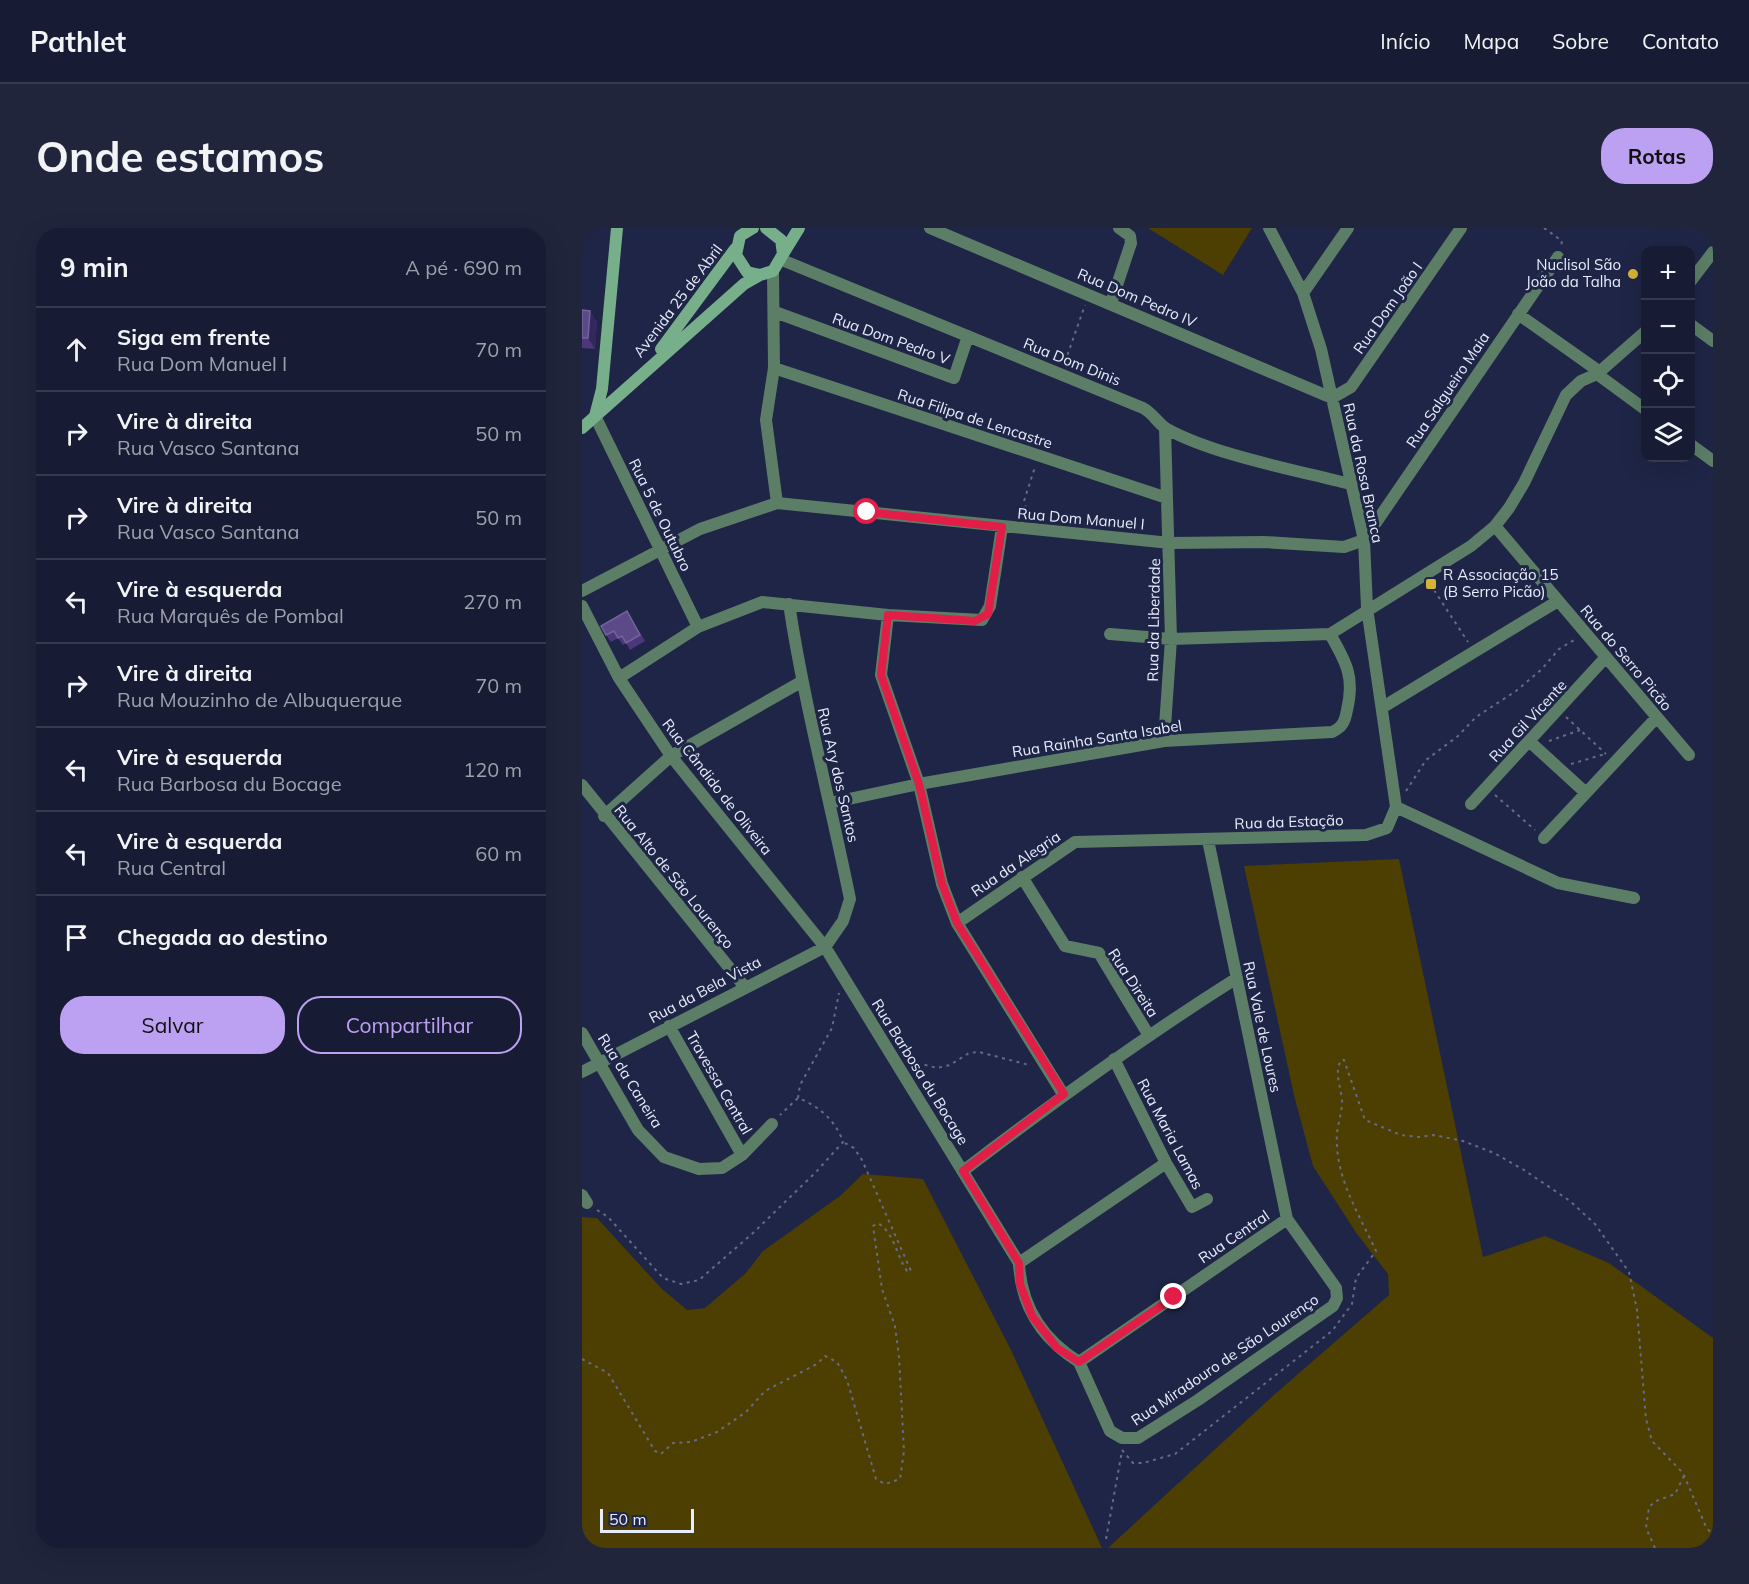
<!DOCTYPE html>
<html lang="pt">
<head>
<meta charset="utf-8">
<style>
  body { margin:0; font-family:Mulish,sans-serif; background:#20253c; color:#f1f3f6 }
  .controls { position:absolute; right:18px; top:18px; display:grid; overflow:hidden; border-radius:12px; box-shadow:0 6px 24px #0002 }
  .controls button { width:54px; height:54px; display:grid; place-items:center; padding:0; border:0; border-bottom:2px solid #363a4f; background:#171c34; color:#f1f3f6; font:30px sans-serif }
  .scale { position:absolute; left:18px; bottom:15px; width:94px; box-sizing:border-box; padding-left:6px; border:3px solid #e7ecfd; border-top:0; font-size:16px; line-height:21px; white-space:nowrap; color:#e7ecfd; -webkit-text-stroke:4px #1f2546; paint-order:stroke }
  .stop { position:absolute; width:18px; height:18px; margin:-14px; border:4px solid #e11d48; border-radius:50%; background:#fff }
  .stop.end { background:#e11d48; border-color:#fff; box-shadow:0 2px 6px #0008 }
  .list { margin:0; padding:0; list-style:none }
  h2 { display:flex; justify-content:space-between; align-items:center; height:78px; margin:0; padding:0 24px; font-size:26px }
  h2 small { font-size:20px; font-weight:400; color:#9ea1ac }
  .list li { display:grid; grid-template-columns:39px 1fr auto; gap:18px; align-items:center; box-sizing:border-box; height:84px; padding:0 24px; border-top:2px solid #363a4f }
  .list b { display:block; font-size:22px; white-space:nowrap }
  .list p { margin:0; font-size:20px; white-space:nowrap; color:#9ea1ac }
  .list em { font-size:20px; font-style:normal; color:#9ea1ac }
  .actions { display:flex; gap:12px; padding:18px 24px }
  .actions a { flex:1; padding:14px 0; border:2px solid #bca0f2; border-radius:24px; text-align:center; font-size:21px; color:#bca0f2 }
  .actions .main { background:#bca0f2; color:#111 }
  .icon { flex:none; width:33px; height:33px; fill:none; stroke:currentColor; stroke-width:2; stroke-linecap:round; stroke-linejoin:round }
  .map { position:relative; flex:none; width:1131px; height:1320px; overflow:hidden; border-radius:24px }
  header { display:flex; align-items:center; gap:36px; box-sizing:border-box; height:84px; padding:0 30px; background:#171c34; border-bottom:2px solid #363a4f }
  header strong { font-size:28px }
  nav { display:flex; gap:33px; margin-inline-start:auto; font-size:21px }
  .intro { display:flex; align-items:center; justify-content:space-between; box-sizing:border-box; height:144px; padding:0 36px }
  h1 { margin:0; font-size:42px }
  .button { padding:15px 27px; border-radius:24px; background:#bca0f2; color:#111; font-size:21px; font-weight:700 }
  main { display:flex; gap:36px; padding:0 36px }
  aside { flex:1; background:#171c34; border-radius:24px; box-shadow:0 6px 24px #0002 }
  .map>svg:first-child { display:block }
</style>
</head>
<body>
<header>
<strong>Pathlet</strong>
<nav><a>Início</a><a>Mapa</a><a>Sobre</a><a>Contato</a></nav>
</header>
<div class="intro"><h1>Onde estamos</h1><a class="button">Rotas</a></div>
<main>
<aside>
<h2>9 min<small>A pé · 690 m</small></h2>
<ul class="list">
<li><svg class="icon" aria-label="ahead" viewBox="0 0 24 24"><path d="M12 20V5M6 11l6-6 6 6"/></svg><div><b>Siga em frente</b><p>Rua Dom Manuel I</p></div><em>70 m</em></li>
<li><svg class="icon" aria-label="right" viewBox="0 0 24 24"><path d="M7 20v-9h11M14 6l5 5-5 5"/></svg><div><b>Vire à direita</b><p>Rua Vasco Santana</p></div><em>50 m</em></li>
<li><svg class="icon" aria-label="right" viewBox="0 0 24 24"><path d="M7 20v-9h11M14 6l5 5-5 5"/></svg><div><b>Vire à direita</b><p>Rua Vasco Santana</p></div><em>50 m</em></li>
<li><svg class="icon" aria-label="left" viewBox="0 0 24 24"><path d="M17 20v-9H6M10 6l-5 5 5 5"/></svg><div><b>Vire à esquerda</b><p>Rua Marquês de Pombal</p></div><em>270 m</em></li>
<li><svg class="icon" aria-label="right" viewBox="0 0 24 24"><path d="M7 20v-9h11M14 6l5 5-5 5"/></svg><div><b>Vire à direita</b><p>Rua Mouzinho de Albuquerque</p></div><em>70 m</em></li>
<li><svg class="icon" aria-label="left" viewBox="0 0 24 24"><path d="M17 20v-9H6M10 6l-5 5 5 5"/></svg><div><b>Vire à esquerda</b><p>Rua Barbosa du Bocage</p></div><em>120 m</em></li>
<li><svg class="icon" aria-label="left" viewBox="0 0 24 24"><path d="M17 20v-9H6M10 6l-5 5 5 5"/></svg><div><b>Vire à esquerda</b><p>Rua Central</p></div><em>60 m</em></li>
<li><svg class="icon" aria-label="arrive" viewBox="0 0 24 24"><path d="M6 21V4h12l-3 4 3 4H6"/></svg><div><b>Chegada ao destino</b></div></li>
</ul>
<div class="actions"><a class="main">Salvar</a><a>Compartilhar</a></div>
</aside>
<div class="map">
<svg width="1131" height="1320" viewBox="0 0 1131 1320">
  <rect width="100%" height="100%" fill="#1f2546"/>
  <path fill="#4c3f01" d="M566,0H670L641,47Z
    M817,631L901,1029L963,1008L1027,1035L1131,1110V1320H526L693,1166L807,1067L806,1046L775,1006L731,938L712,867L662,638Z
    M281,946L341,951L429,1122L520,1320H0V989L15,990L79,1060L105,1082L123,1080L164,1045L181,1023L258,968Z"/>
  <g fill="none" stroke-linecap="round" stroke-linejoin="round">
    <path stroke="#656b86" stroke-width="2" stroke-dasharray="3 4.5" stroke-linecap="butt" d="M962,0L980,13L979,18
      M483,134L503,77
      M441,287L444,280L442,273L453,239
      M848,356L886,414
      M984,489L1024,526
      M967,513L998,502
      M989,536L1023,526
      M824,563L844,532L876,508L894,489L934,463L960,441L977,421L994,411
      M913,567L953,602
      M328,833L355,840L368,837L387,825L397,824L447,837
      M216,870L218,857L250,800L257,765
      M15,982L26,989L81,1050L99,1056L117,1052L171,1005L234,944L261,914C254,893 237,878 216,870L198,887
      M0,1131L26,1145L73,1223L79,1226L91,1215L109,1214L135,1204L164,1184L183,1163L235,1136L243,1128L255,1134L265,1152L294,1251L303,1256L318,1251L322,1223L317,1129L313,1098L300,1061L291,998L296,995C313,1006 314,1027 325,1043H329L280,932L272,920L261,914
      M540,1222L551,1235H561L593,1226L750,1103L770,1076L774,1050L794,1023C777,986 752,948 755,905C756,896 759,887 760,877C761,862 751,847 759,832H762L783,892L819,907L838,909L852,907L881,913L912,925L942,942L988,973L1013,996L1047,1044L1055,1082L1064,1191L1070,1213L1101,1245L1124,1299L1131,1307
      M524,1311L540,1223
      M1073,1320L1064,1300L1067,1279L1074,1273L1093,1266L1102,1248"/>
    <path stroke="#5c7e67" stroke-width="12" d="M348,0L750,170L769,159L879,0
      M687,0L721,65L739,121L782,312L785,380L814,579
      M200,32L561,180C571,185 576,196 585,201C632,227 714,242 768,256
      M191,43L192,140L184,192L195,275
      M1108,54L1131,24
      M721,65L766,0
      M529,75L549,15L548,8L537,0
      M193,84L372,150L386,108
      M936,86L1018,144
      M1108,96L1131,113
      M192,140L585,270
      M1015,146L1064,182
      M13,188L116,399
      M1108,216L1131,233
      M913,298L1107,527
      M0,363L118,301L195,275L588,315L682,314L762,319L782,312L976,29
      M0,378L37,450L89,528L243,719L437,1035C439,1079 460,1111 497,1134
      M306,387L299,447L337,556L360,656L375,695L481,866
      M528,406L589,411L748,406L889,318L913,298L927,280L942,255L984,167L999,153L1015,146L1064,103
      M37,450L116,399L180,374L306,387L400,392L408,378L420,299
      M801,479L976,373
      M582,513L589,411L583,200
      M947,513L1004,565
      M0,557L162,758
      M248,575L337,556L582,513L750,504C761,499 763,493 765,482C773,449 764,434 748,406
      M889,576L1024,429
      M814,579L976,655L1052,670
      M22,588L89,528L219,454
      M962,610L1075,489
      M440,649L483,718L517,725L566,806
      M375,695L493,614L784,607L805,600L814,579
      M87,798L160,927
      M0,805L56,902L82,929L117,941L140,940L160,927L190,896
      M532,831L584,935L610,979L625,971
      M0,844L243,719L261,693L268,671C248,572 222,475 207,376
      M381,943C470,875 560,810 655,750
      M0,967L5,975
      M437,1035L584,935
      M497,1134L528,1203L540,1210H556L616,1172L751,1078L755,1070L754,1060L705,991L626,612
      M497,1134L705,991"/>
    <path stroke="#77af8a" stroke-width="12" d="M171,0L158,8L154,27L165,44L178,47L191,43L201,26L199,12L184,0
      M201,26L217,0
      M79,121L153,21
      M13,188L20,161L35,0
      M0,200L162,56L178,47"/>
  </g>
  <path fill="#4c377a" d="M0,82L15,93L13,121L0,120Z
    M45,383L63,413L48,422L44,415L41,417L36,410L29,414L24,407Z"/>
  <path fill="#33275f" d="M8,83L15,93L13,121L6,110Z"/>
  <path fill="#5c4a88" stroke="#72649a" stroke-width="1.5" d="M0,82L8,83L6,110H0Z
    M45,383L58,407L44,415L40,408L36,410L32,403L24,407L19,398Z"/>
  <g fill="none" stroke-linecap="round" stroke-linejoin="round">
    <path stroke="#e11d48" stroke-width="8" d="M285,284L420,299L406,386L393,393L306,387L299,447L337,556L360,656L375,695L482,866L381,943L437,1035L438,1056L450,1088L475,1120L497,1134L592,1069"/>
  </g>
  <g fill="#d4b635" stroke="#1f2546" stroke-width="2">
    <circle cx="1051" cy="46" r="6"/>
    <rect x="843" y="350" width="12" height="12" rx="3"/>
  </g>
  <g text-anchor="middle" stroke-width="6" stroke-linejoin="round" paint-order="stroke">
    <g font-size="15" fill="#e7ecfd" stroke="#1f2546" text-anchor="end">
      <text x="1039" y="42">Nuclisol São<tspan x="1039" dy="17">João da Talha</tspan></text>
      <text x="861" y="352" text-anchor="start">R Associação 15<tspan x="861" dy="17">(B Serro Picão)</tspan></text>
    </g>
    <g font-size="15" fill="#e7ecfd" stroke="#1f2546">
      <text transform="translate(555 70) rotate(23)" y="5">Rua Dom Pedro IV</text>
      <text transform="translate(96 73) rotate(-53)" y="5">Avenida 25 de Abril</text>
      <text transform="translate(806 80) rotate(-55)" y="5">Rua Dom João I</text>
      <text transform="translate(309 111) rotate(20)" y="5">Rua Dom Pedro V</text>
      <text transform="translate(490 134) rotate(22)" y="5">Rua Dom Dinis</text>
      <text transform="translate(866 162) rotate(-56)" y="5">Rua Salgueiro Maia</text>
      <text transform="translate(393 191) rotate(18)" y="5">Rua Filipa de Lencastre</text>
      <text transform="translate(781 245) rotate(78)" y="5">Rua da Rosa Branca</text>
      <text transform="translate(78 287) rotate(64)" y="5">Rua 5 de Outubro</text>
      <text transform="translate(499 291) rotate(5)" y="5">Rua Dom Manuel I</text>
      <text transform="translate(572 392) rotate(-89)" y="5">Rua da Liberdade</text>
      <text transform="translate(1044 430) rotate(50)" y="5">Rua do Serro Picão</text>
      <text transform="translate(946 493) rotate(-47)" y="5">Rua Gil Vicente</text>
      <text transform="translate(515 511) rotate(-9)" y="5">Rua Rainha Santa Isabel</text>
      <text transform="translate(256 547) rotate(77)" y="5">Rua Ary dos Santos</text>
      <text transform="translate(135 559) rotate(52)" y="5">Rua Cândido de Oliveira</text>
      <text transform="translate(707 594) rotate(-2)" y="5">Rua da Estação</text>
      <text transform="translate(434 636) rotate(-34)" y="5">Rua da Alegria</text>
      <text transform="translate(92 649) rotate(51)" y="5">Rua Alto de São Lourenço</text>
      <text transform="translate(551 755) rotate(57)" y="5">Rua Direita</text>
      <text transform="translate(123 762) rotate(-28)" y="5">Rua da Bela Vista</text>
      <text transform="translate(680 799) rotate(78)" y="5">Rua Vale de Loures</text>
      <text transform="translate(338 844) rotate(58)" y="5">Rua Barbosa du Bocage</text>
      <text transform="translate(48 853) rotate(58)" y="5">Rua da Caneira</text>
      <text transform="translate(137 855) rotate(60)" y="5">Travessa Central</text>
      <text transform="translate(588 906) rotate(62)" y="5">Rua Maria Lamas</text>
      <text transform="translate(652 1009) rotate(-34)" y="5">Rua Central</text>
      <text transform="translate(643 1132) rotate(-34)" y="5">Rua Miradouro de São Lourenço</text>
    </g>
  </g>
</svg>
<div class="controls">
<button>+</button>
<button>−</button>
<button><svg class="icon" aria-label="locate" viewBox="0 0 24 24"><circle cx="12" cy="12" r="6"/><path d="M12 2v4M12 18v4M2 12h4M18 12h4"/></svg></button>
<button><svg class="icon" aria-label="layers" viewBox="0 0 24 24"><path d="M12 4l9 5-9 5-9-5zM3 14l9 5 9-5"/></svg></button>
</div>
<div class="scale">50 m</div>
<div class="stop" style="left:285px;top:284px"></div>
<div class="stop end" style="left:592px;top:1069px"></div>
</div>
</main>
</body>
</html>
